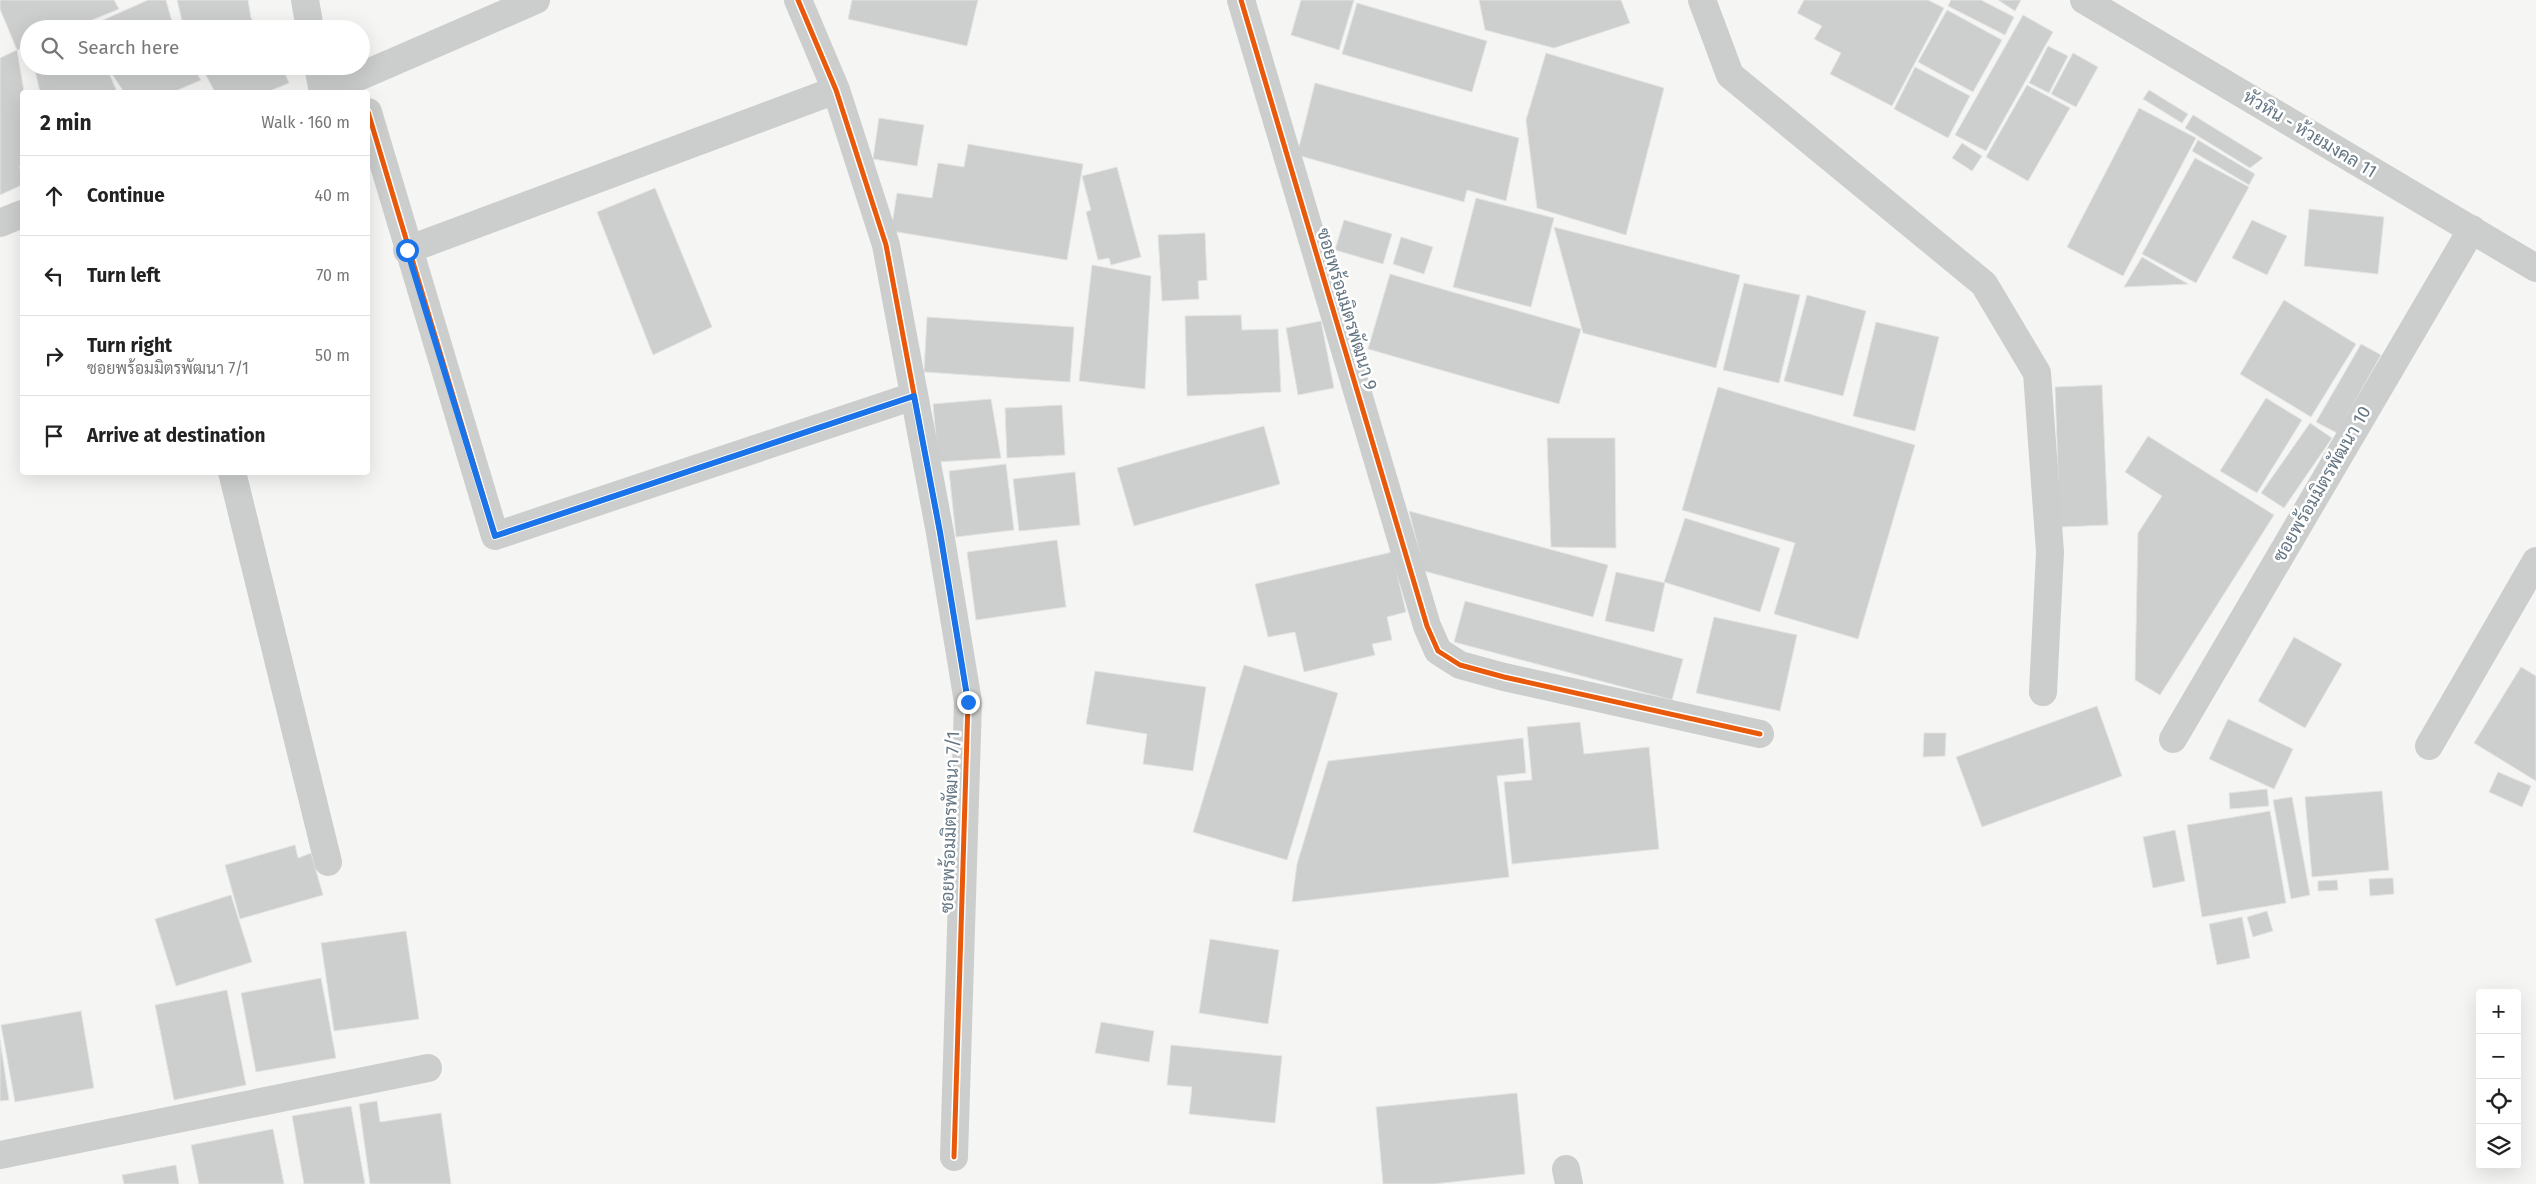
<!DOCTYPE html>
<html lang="en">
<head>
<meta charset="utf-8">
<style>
  body { margin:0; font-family:"Fira Sans",Sarabun,sans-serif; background:#f6f6f6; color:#222 }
  .controls { position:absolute; right:15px; bottom:15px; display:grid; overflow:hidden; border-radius:5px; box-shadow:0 5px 20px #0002 }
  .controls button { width:45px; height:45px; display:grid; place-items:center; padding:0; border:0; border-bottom:1px solid #e0e0e0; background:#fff; color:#222; font:25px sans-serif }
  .stop { position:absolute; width:15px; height:15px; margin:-11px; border:4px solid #1a73e8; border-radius:50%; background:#fff }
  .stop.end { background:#1a73e8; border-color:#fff; box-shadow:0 1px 5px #0008 }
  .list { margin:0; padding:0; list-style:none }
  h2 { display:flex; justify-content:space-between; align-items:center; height:65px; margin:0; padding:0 20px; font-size:21px }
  h2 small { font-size:16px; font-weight:400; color:#767676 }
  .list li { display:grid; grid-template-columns:32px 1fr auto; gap:15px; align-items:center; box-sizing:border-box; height:80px; padding:0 20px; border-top:1px solid #e0e0e0 }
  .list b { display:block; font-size:19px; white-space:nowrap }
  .list p { margin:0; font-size:16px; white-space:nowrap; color:#767676 }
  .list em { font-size:16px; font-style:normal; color:#767676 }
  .icon { flex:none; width:28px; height:28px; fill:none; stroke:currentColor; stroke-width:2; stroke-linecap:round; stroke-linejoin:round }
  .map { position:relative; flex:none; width:2536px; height:1184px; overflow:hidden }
  .search { position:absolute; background:#fff; box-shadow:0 5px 20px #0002; left:20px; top:20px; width:350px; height:55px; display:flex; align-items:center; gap:12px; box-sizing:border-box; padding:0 18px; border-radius:28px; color:#767676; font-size:19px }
  .panel { position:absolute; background:#fff; box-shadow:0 5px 20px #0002; left:20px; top:90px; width:350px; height:385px; border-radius:5px }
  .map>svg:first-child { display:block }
</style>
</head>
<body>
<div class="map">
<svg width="2536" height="1184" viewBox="0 0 2536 1184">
  <rect width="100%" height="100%" fill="#f5f5f3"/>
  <path fill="#cdcece" stroke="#e4e4e3" d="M0,0H114L119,9L70,29H29V45L17,50L0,9Z
    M148,0H166L174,29H102L101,21Z
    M177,0H248L251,18L259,29H184Z
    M852,0H978L967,46L848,19Z
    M1301,0H1354L1339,50L1291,35Z
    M1479,0H1621L1630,23L1554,48L1485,30Z
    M1804,0H1928L1944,8L1892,106L1830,74L1841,53L1814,39L1822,26L1797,13Z
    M1951,0H1981L2014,17L2005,35L1948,6Z
    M1998,0H2021L2015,11Z
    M1357,3L1487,41L1472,92L1342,54Z
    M1947,10L2002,40L1973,92L1918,62Z
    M2023,15L2053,32L1986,151L1955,135Z
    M95,20L97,29H75Z
    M2048,46L2068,56L2049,93L2029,83Z
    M17,50L24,92L22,165L19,167L22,172V185L0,195V58Z
    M1546,53L1664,88L1626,235L1537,208L1526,120Z
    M2073,53L2098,67L2076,107L2051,94Z
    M34,66H106L117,92H40Z
    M110,66H192L201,80L173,92H124L112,74Z
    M201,66H282L289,83L267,92H215Z
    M1915,67L1970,96L1948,138L1894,109Z
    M1315,83L1519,138L1506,201L1467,190L1464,202L1297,155Z
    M2027,85L2070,108L2028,181L1986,157Z
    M2149,90L2188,114L2182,123L2143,99Z
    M2139,108L2196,138L2123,276L2067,247Z
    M2193,115L2263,158L2250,168L2185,128Z
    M879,118L924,125L917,166L873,159Z
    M2198,140L2255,174L2249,185L2192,151Z
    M1962,143L1982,156L1972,171L1952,158Z
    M968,144L1083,164L1067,260L891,231L897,193L932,198L938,163L964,167Z
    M2195,158L2249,187L2196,283L2142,254Z
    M1117,167L1141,257L1111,265L1109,258L1098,260L1086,212L1091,210L1082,176Z
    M655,188L712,327L653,355L597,212Z
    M1476,198L1554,218L1531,307L1453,287Z
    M2309,209L2384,217L2378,274L2304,266Z
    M1344,220L1392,234L1383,264L1335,250Z
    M2252,220L2287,236L2267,275L2232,258Z
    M1554,227L1740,275L1716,368L1583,333Z
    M1205,233L1207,280L1198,281L1199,299L1162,301L1158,235Z
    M1401,237L1433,247L1424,274L1393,264Z
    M2142,257L2188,284L2124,287Z
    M1092,265L1151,276L1145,389L1079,381Z
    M1390,274L1581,329L1559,404L1368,349Z
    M1744,283L1800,295L1779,383L1723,370Z
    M1807,295L1866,311L1843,396L1784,381Z
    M2284,300L2356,344L2311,417L2240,374Z
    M1241,315L1242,330L1278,329L1281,392L1187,396L1185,316Z
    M927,317L1074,327L1070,382L924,372Z
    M1321,321L1334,388L1298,395L1286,328Z
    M1876,322L1939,337L1915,431L1853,416Z
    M2361,344L2381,355L2337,433L2316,422Z
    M2102,385L2108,525L2060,527L2055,387Z
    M1718,387L1915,445L1858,639L1774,614L1795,543L1682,510Z
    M2266,398L2302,420L2257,493L2220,471Z
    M991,399L1001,458L938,462L933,404Z
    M1062,405L1065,455L1007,458L1005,408Z
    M2310,423L2332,438L2284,508L2261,493Z
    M1264,426L1280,484L1134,526L1117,468Z
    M2148,436L2274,515L2160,695L2135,680L2138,533L2162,496L2125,472Z
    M1547,438H1615L1616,548L1551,547Z
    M1006,464L1014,530L956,537L949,471Z
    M1075,472L1080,525L1019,531L1013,479Z
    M1409,511L1608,565L1593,617L1424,571Z
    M1685,518L1780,548L1760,612L1664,582Z
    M1057,540L1066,607L976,620L967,552Z
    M1392,552L1406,612L1387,617L1392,640L1372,644L1375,655L1304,672L1295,632L1268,637L1255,584Z
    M1616,572L1665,583L1654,632L1605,621Z
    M1465,601L1683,659L1672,700L1454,642Z
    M1714,617L1797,635L1780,711L1696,693Z
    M2294,637L2342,664L2305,728L2258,701Z
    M1244,665L1338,693L1287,860L1193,832Z
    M2521,667L2536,676V781L2474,743Z
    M1095,671L1206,687L1193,771L1143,764L1147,734L1086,724Z
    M2097,706L2122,776L1982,827L1956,757Z
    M2228,719L2293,749L2274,789L2209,759Z
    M1580,722L1584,754L1649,747L1659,849L1512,864L1504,782L1532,780L1527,727Z
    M1924,733H1946L1945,756L1923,757Z
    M1523,738L1526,773L1497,776L1509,877L1292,902L1297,864L1328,761Z
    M2498,772L2531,786L2522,807L2489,792Z
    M2267,789L2269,806L2230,809L2229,793Z
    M2382,791L2389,870L2312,877L2305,797Z
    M2292,797L2310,895L2291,899L2273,800Z
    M2270,811L2286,903L2202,917L2187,825Z
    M2175,830L2185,881L2153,888L2143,837Z
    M295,845L298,858L311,853L323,895L240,919L225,865Z
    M2393,878L2394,894L2370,896L2369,879Z
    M2337,880L2338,890L2318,891V881Z
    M231,895L252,962L176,986L155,919Z
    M2267,911L2273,931L2253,937L2247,917Z
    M2242,917L2250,958L2217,965L2209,924Z
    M406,931L419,1019L334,1031L321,943Z
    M1210,939L1279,950L1268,1024L1199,1013Z
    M321,978L336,1058L256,1072L241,993Z
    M227,990L246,1085L174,1100L155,1005Z
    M81,1011L94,1088L15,1102L1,1025Z
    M1101,1022L1154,1031L1149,1062L1095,1053Z
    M0,1040L9,1100L0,1101Z
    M1171,1045L1282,1056L1275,1123L1189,1114L1192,1087L1167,1085Z
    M1517,1093L1525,1174L1434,1184H1383L1376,1107Z
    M377,1101L380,1122L441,1113L451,1184H370L359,1104Z
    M351,1106L365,1184H304L292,1116Z
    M273,1129L284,1184H199L191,1145Z
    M176,1165L179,1184H124L122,1175Z"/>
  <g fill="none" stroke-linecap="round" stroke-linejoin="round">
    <path stroke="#cccece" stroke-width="28" d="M305,0L310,29
      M798,0L836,90L886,245L940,533L968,702L954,1157
      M1241,0L1427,626L1438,651L1460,665L1504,677L1760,734
      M1702,0L1730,75L1984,284L2037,373L2050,552L2043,692
      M2084,0L2536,268
      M318,66L323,92
      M324,92L536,0
      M368,112L495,536L914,396
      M0,223L22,214
      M407,250L836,90
      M232,472L328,862
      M2173,739L2472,229
      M2429,746L2536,561
      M0,1155L428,1068
      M1566,1169L1569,1184"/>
    <defs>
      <path id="cycleway" d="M798,0L836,90L886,245L940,533L968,702L954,1157
        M1241,0L1427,626L1438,651L1460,665L1504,677L1760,734
        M368,112L495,536L914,396"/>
    </defs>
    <use href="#cycleway" stroke="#fff" stroke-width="8"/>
    <use href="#cycleway" stroke="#e8590c" stroke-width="5"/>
  </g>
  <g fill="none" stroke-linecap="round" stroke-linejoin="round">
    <path stroke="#1a73e8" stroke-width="6" d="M407,250L495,536L914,396L940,532L968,702"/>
  </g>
  <g text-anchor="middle" stroke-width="5" stroke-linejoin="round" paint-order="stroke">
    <g font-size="18" fill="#657683" stroke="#fff">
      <text transform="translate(2310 134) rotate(31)" y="6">หัวหิน - ห้วยมงคล 11</text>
      <text transform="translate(1347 309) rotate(73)" y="6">ซอยพร้อมมิตรพัฒนา 9</text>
      <text transform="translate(2322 484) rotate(-60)" y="6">ซอยพร้อมมิตรพัฒนา 10</text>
      <text transform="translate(950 822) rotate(-88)" y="6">ซอยพร้อมมิตรพัฒนา 7/1</text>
    </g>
  </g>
</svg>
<div class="controls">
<button>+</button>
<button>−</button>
<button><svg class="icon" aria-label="locate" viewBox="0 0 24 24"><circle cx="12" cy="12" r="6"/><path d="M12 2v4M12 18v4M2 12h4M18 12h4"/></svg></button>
<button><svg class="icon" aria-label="layers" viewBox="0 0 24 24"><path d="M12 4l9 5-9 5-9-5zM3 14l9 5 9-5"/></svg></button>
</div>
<div class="stop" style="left:407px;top:250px"></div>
<div class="stop end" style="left:968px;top:702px"></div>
<div class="search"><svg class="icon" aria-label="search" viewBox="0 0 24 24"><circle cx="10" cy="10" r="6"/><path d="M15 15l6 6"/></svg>Search here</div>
<section class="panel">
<h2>2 min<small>Walk · 160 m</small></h2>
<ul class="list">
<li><svg class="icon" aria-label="ahead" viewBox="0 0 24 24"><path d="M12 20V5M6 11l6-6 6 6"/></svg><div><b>Continue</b></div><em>40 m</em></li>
<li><svg class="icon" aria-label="left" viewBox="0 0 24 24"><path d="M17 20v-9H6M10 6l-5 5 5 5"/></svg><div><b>Turn left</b></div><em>70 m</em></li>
<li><svg class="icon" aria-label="right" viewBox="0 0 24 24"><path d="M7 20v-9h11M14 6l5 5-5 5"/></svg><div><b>Turn right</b><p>ซอยพร้อมมิตรพัฒนา 7/1</p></div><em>50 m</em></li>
<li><svg class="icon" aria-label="arrive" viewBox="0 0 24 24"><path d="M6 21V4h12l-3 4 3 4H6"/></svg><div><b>Arrive at destination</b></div></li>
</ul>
</section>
</div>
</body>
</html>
